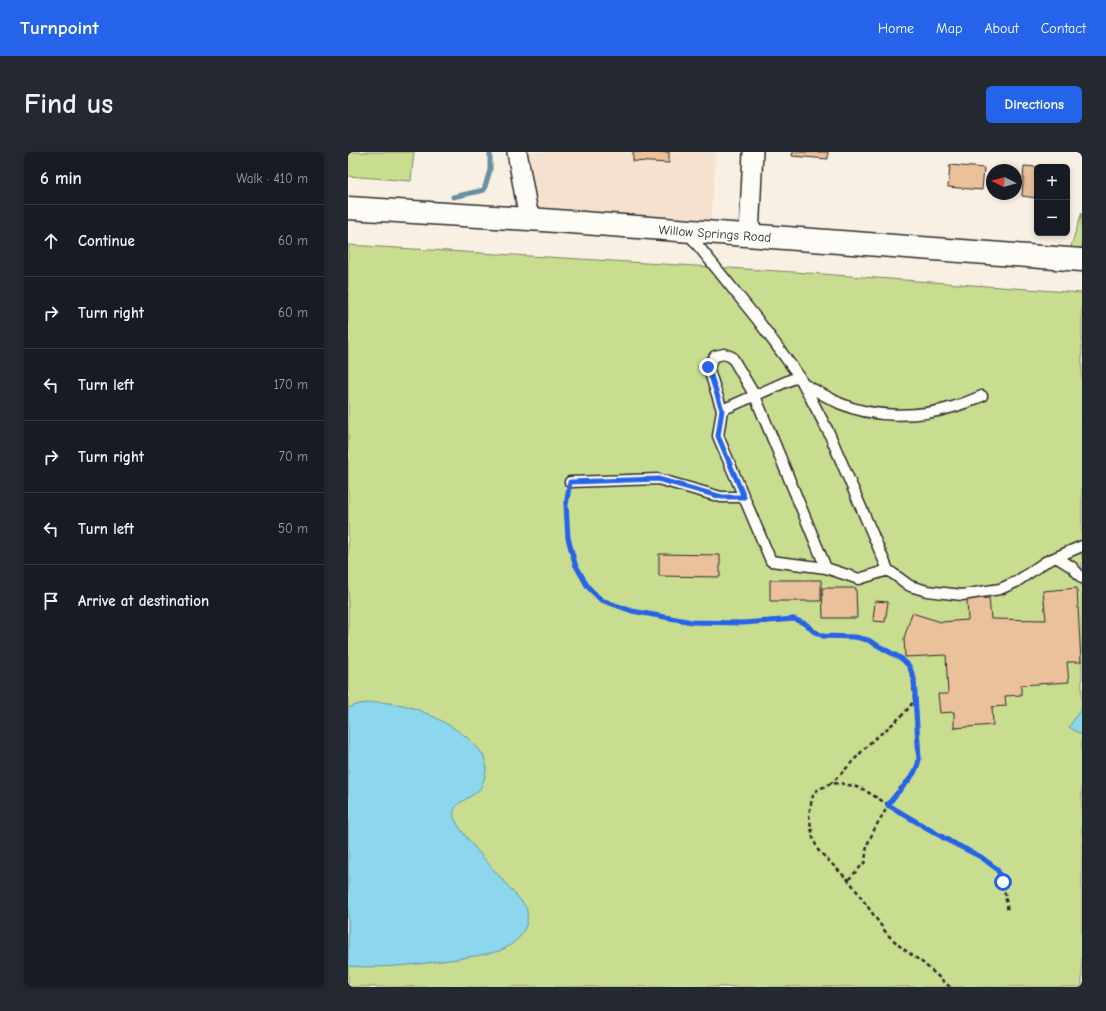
<!DOCTYPE html>
<html lang="en">
<head>
<meta charset="utf-8">
<style>
  body { margin:0; font-family:"Comic Neue",sans-serif; background:#242831; color:#f1f3f6 }
  .controls { position:absolute; right:12px; top:12px; display:grid; overflow:hidden; border-radius:6px; box-shadow:0 2px 6px #0003 }
  .controls button { width:36px; height:36px; display:grid; place-items:center; padding:0; border:0; border-bottom:1px solid #363941; background:#171b24; color:#f1f3f6; font:20px sans-serif }
  .compass { position:absolute; left:638px; top:12px; width:36px; height:36px; border-radius:50%; background:#171b24; box-shadow:0 2px 6px #0003; rotate:276deg }
  .stop { position:absolute; width:12px; height:12px; margin:-9px; border:3px solid #2563eb; border-radius:50%; background:#fff }
  .stop.end { background:#2563eb; border-color:#fff; box-shadow:0 1px 4px #0008 }
  .list { margin:0; padding:0; list-style:none }
  h2 { display:flex; justify-content:space-between; align-items:center; height:52px; margin:0; padding:0 16px; font-size:17px }
  h2 small { font-size:13px; font-weight:400; color:#9ea1a6 }
  .list li { display:grid; grid-template-columns:26px 1fr auto; gap:12px; align-items:center; box-sizing:border-box; height:72px; padding:0 16px; border-top:1px solid #363941 }
  .list b { display:block; font-size:15px; white-space:nowrap }
  .list em { font-size:13px; font-style:normal; color:#9ea1a6 }
  .icon { flex:none; width:22px; height:22px; fill:none; stroke:currentColor; stroke-width:2; stroke-linecap:round; stroke-linejoin:round }
  .map { position:relative; flex:none; width:734px; height:835px; overflow:hidden; border-radius:6px }
  header { display:flex; align-items:center; gap:24px; box-sizing:border-box; height:56px; padding:0 20px; background:#2563eb; color:#fff }
  header strong { font-size:19px }
  nav { display:flex; gap:22px; margin-inline-start:auto; font-size:14px }
  .intro { display:flex; align-items:center; justify-content:space-between; box-sizing:border-box; height:96px; padding:0 24px }
  h1 { margin:0; font-size:28px }
  .button { padding:10px 18px; border-radius:6px; background:#2563eb; color:#fff; font-size:14px; font-weight:700 }
  main { display:flex; gap:24px; padding:0 24px }
  aside { flex:1; background:#171b24; border-radius:6px; box-shadow:0 2px 6px #0003 }
  .map>svg:first-child { display:block }
</style>
</head>
<body>
<header>
<strong>Turnpoint</strong>
<nav><a>Home</a><a>Map</a><a>About</a><a>Contact</a></nav>
</header>
<div class="intro"><h1>Find us</h1><a class="button">Directions</a></div>
<main>
<aside>
<h2>6 min<small>Walk · 410 m</small></h2>
<ul class="list">
<li><svg class="icon" aria-label="ahead" viewBox="0 0 24 24"><path d="M12 20V5M6 11l6-6 6 6"/></svg><div><b>Continue</b></div><em>60 m</em></li>
<li><svg class="icon" aria-label="right" viewBox="0 0 24 24"><path d="M7 20v-9h11M14 6l5 5-5 5"/></svg><div><b>Turn right</b></div><em>60 m</em></li>
<li><svg class="icon" aria-label="left" viewBox="0 0 24 24"><path d="M17 20v-9H6M10 6l-5 5 5 5"/></svg><div><b>Turn left</b></div><em>170 m</em></li>
<li><svg class="icon" aria-label="right" viewBox="0 0 24 24"><path d="M7 20v-9h11M14 6l5 5-5 5"/></svg><div><b>Turn right</b></div><em>70 m</em></li>
<li><svg class="icon" aria-label="left" viewBox="0 0 24 24"><path d="M17 20v-9H6M10 6l-5 5 5 5"/></svg><div><b>Turn left</b></div><em>50 m</em></li>
<li><svg class="icon" aria-label="arrive" viewBox="0 0 24 24"><path d="M6 21V4h12l-3 4 3 4H6"/></svg><div><b>Arrive at destination</b></div></li>
</ul>
</aside>
<div class="map">
<svg width="734" height="835" viewBox="0 0 734 835">
  <rect width="100%" height="100%" fill="#f9f0e4"/>
  <filter id="ink" filterUnits="userSpaceOnUse"><feTurbulence type="fractalNoise" baseFrequency=".025" numOctaves="2"/><feDisplacementMap in="SourceGraphic" scale="8" xChannelSelector="R" yChannelSelector="G"/><feConvolveMatrix kernelMatrix="1 2 1 2 8 2 1 2 1" color-interpolation-filters="sRGB"/></filter>
  <g filter="url(#ink)">
    <path fill="#f4e2ce" d="M177,0H368L363,72L185,58Z"/>
    <path fill="#c9dd91" stroke="#7a845e" d="M0,0H66L63,29L0,24Z
      M734,60V98L722,97Z
      M0,93L446,120L734,141V835H0Z"/>
    <path fill="#8dd7ee" stroke="#6692a0" d="M29,550C42,551 54,552 65,556C86,563 134,588 138,611C139,619 136,628 133,635C128,646 102,649 106,665C111,682 164,737 178,755C184,774 170,792 151,799C138,803 123,804 109,807C73,812 37,817 0,814V556L11,552Z
      M734,555V583L721,575Z"/>
    <g fill="none" stroke-linecap="round" stroke-linejoin="round">
      <path stroke="#6692a0" stroke-width="5" d="M105,45L136,38L142,18V0"/>
    </g>
    <path fill="#eac19a" stroke="#2b2b2b" d="M285,0H321V11L285,9Z
      M445,0H480V7L444,4Z
      M602,13L636,16L634,38L600,35Z
      M676,14L691,15H689V46L674,44Z
      M311,402L372,403V425L311,424Z
      M422,428H473V449H422Z
      M474,436H508L509,466H475Z
      M729,436L733,510H719L721,530L673,533V543L657,544L658,554L644,555L645,573L606,576V560L592,561L590,542H600L598,503L557,505L556,486L564,461L593,470L620,468L619,447L641,446L643,467L698,468L695,439Z
      M527,449L540,450L537,470L525,469Z"/>
    <g fill="none" stroke-linecap="round" stroke-linejoin="round">
      <defs>
        <path id="service" d="M340,81L409,167L451,224L481,281L540,418L562,434L579,439L614,443L652,437L668,430L697,410L734,394
          M455,232C467,238 479,245 491,251C524,266 570,266 605,255C615,252 624,248 634,244
          M374,258L360,215L367,204L376,202L384,205L407,244L478,416L423,409L370,284L374,258L451,224
          M222,330L310,327L373,345H396
          M708,405L724,415L734,426
          M478,416L511,427L540,418"/>
        <path id="minor" d="M169,0L181,67
          M401,84L405,0"/>
        <path id="secondary" d="M0,56L181,67L734,108"/>
      </defs>
      <use href="#service" stroke="#2b2b2b" stroke-width="13"/>
      <use href="#minor" stroke="#2b2b2b" stroke-width="22"/>
      <use href="#secondary" stroke="#2b2b2b" stroke-width="25"/>
      <path stroke="#2b2b2b" stroke-width="2.5" stroke-dasharray="4 3" stroke-linecap="butt" d="M220,342L218,353L220,386L227,412L240,435L253,447L284,459L344,470L395,471L446,467L458,473L475,484L507,485L520,488L554,507L561,514L565,526L571,607L568,619L546,644L528,674L519,693L517,710L500,728
        M482,632C497,619 509,604 523,590C539,576 556,565 567,547
        M602,835L575,811L554,796L539,782L503,731L470,698L465,686L461,663L464,646L468,639L481,632L492,631L513,636L572,672L633,705L649,717L655,730L660,760"/>
      <use href="#service" stroke="#fdfcf7" stroke-width="10"/>
      <use href="#minor" stroke="#fdfcf7" stroke-width="19"/>
      <use href="#secondary" stroke="#fdfcf7" stroke-width="22"/>
    </g>
  </g>
  <g fill="none" stroke-linecap="round" stroke-linejoin="round" filter="url(#ink)">
    <path stroke="#2563eb" stroke-width="5" d="M360,215L374,258L370,284L396,345H374L310,327L222,330L218,353L220,386L227,412L240,435L253,448L284,459L344,470L395,471L446,467L458,472L465,479L475,484L507,485L520,488L554,507L561,514L566,526L571,607C568,627 550,637 540,653L601,689L633,705L649,717L655,730"/>
  </g>
  <g text-anchor="middle" stroke-width="3.5" stroke-linejoin="round" paint-order="stroke">
    <g font-size="13" fill="#2b2b2b" stroke="#fdfcf7">
      <text transform="translate(367 81) rotate(4)" y="5">Willow Springs Road</text>
    </g>
  </g>
</svg>
<div class="controls">
<button>+</button>
<button>−</button>
</div>
<svg class="compass" viewBox="-18 -18 36 36"><path d="M0-13l5 13h-10z" fill="#e53935"/><path d="M0 13l5-13h-10z" fill="#9ea1a6"/></svg>
<div class="stop" style="left:655px;top:730px"></div>
<div class="stop end" style="left:360px;top:215px"></div>
</div>
</main>
</body>
</html>
